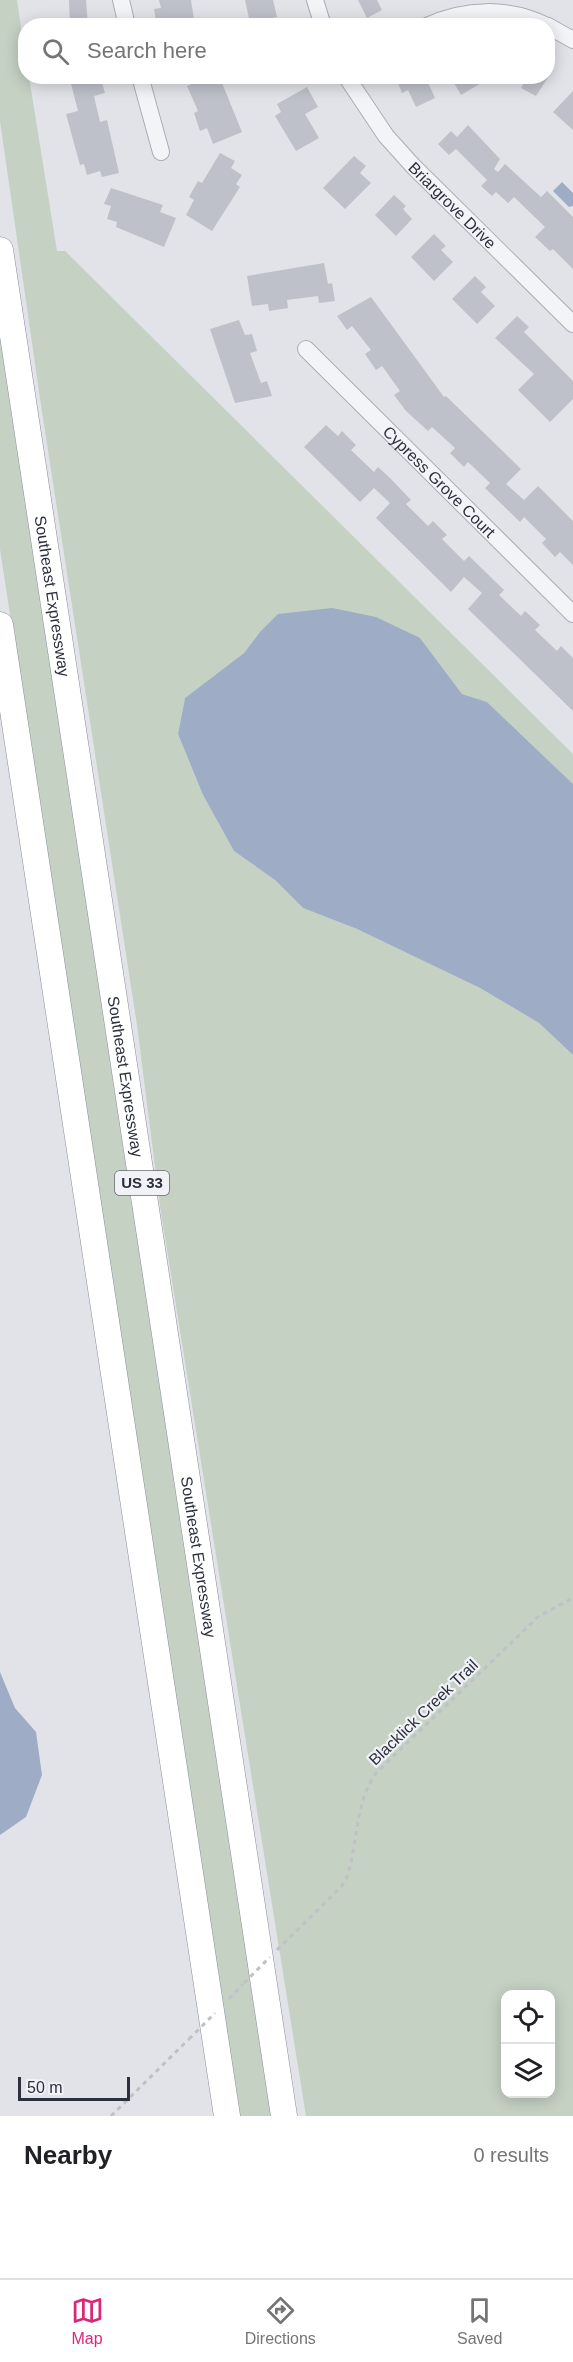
<!DOCTYPE html>
<html lang="en">
<head>
<meta charset="utf-8">
<style>
  body { margin:0; font-family:Arial,sans-serif; background:#f2f2f2; color:#202124 }
  .controls { position:absolute; right:18px; bottom:18px; display:grid; overflow:hidden; border-radius:12px; box-shadow:0 3px 15px #0003 }
  .controls button { width:54px; height:54px; display:grid; place-items:center; padding:0; border:0; border-bottom:2px solid #e0e0e0; background:#fff; color:#202124; font:30px sans-serif }
  .scale { position:absolute; left:18px; bottom:15px; width:112px; box-sizing:border-box; padding-left:6px; border:3px solid #2b2f3e; border-top:0; font-size:16px; line-height:21px; white-space:nowrap; color:#2b2f3e; -webkit-text-stroke:4px #f0f2f6; paint-order:stroke }
  .list { margin:0; padding:0; list-style:none }
  h2 { display:flex; justify-content:space-between; align-items:center; height:78px; margin:0; padding:0 24px; font-size:26px }
  h2 small { font-size:20px; font-weight:400; color:#757577 }
  .icon { flex:none; width:33px; height:33px; fill:none; stroke:currentColor; stroke-width:2; stroke-linecap:round; stroke-linejoin:round }
  .map { position:relative; flex:none; width:573px; height:2116px; overflow:hidden }
  .search { position:absolute; background:#fff; box-shadow:0 3px 15px #0003; left:18px; right:18px; top:18px; height:66px; display:flex; align-items:center; gap:15px; box-sizing:border-box; padding:0 21px; border-radius:24px; color:#757577; font-size:22px }
  .sheet { height:162px; background:#fff }
  nav { display:flex; justify-content:space-around; align-items:center; box-sizing:border-box; height:84px; border-top:2px solid #e0e0e0; background:#fff; font-size:16px; color:#757577 }
  nav a { display:grid; justify-items:center; gap:3px }
  nav .on { color:#db2777 }
  .map>svg:first-child { display:block }
</style>
</head>
<body>
<div class="map">
<svg width="573" height="2116" viewBox="0 0 573 2116">
  <rect width="100%" height="100%" fill="#e1e3e8"/>
  <path fill="#c4d1c3" fill-rule="evenodd" d="M0,0H17L25,55L26,76L29,77L57,251H65L573,754V784L487,702L462,694L420,638L260,632L244,653L185,698L178,734L203,795L234,851L275,880L303,908L357,929L480,988L539,1023L573,1055V2116H306L160,1206L137,1025L41,405L0,121ZM506,1994H550V2094H506Z
    M0,323L274,2116H240L0,549Z"/>
  <path fill="#9facc5" d="M562,182L573,193V206L569,207L553,191Z
    M332,608L376,617L420,638L462,694L487,702L573,784V1055L539,1023L480,988L357,929L303,908L275,880L234,851L203,795L178,734L185,698L244,653L260,632L278,614Z
    M0,1672L15,1708L36,1732L42,1775L26,1817L0,1835Z"/>
  <path fill="#bfc1ca" d="M69,0H86L88,26H70Z
    M159,0H191L195,26H157L154,9L161,8Z
    M245,0H273L277,17L250,23Z
    M358,0H377L382,10L367,18Z
    M69,76H100L105,93L94,96L100,122L107,120L119,173L102,177L100,171L87,175L84,164L80,165L66,114L78,111Z
    M208,76H216L219,84L222,83L242,132L213,144L207,128L200,131L194,113L198,111L187,86Z
    M395,76H425L435,98L416,107L408,90L402,93Z
    M450,76H493L461,95Z
    M528,76H549L536,96L521,88Z
    M307,87L318,107L305,114L319,138L296,151L275,116L281,112L277,104Z
    M573,91V130L553,112Z
    M468,125L500,159L494,169L498,172L505,164L541,197L547,191L573,217V269L553,249L550,251L535,237L545,227L514,197L508,203L496,192L492,196L481,186L487,180L456,149L449,155L438,144L451,131L457,137Z
    M220,153L235,161L231,168L242,175L236,184L240,187L212,231L186,215L194,200L189,197L198,181L202,183Z
    M354,156L366,166L360,173L371,183L345,209L323,188Z
    M111,188L163,205L160,212L176,218L164,247L116,227L117,222L107,219L111,206L104,204Z
    M394,195L406,206L403,209L412,219L396,236L375,215Z
    M434,234L446,246L441,250L453,262L434,281L411,257Z
    M324,263L328,284L332,283L335,301L319,303L318,296L287,300L288,308L269,311L268,304L252,306L247,276Z
    M475,276L486,287L481,292L495,306L477,324L452,299Z
    M371,297L444,397L446,396L521,469L506,484L524,500L538,486L573,521V565L560,552L555,557L542,543L546,539L524,517L520,522L485,488L490,483L468,462L464,467L450,453L455,448L432,427L428,431L406,411L394,395L400,391L382,366L376,370L365,354L371,350L352,326L347,330L337,316Z
    M517,316L529,327L524,332L573,381V399L550,422L518,390L534,374L495,338Z
    M239,320L245,335L252,334L257,351L250,353L261,383L267,381L272,396L235,403L210,329Z
    M326,425L338,436L342,431L356,445L351,450L374,472L378,467L390,478L411,500L406,504L428,526L433,521L447,535L442,539L464,561L469,556L504,590L499,595L521,616L525,611L540,625L535,630L557,651L561,646L573,658V711L468,609L482,593L464,577L451,592L376,518L390,503L374,488L360,502L304,447Z"/>
  <g fill="none" stroke-linecap="round" stroke-linejoin="round">
    <defs>
      <g id="minor">
        <path d="M121,0L127,26"/>
        <path d="M315,0L323,26"/>
        <path d="M427,26C465,8 509,7 547,26"/>
        <path d="M548,26L573,40"/>
        <path d="M140,76L161,152"/>
        <path id="s1" d="M346,76L386,136L413,166L573,324"/>
        <path id="s2" d="M306,349L573,614"/>
      </g>
      <g id="highway">
        <path id="s3" d="M0,250L284,2116"/>
        <path d="M0,625L227,2116"/>
      </g>
    </defs>
    <use href="#minor" stroke="#aaadb5" stroke-width="18"/>
    <use href="#highway" stroke="#8a8e9d" stroke-width="27"/>
    <path stroke="#bfc1c7" stroke-width="3" stroke-dasharray="4.5 4.5" stroke-linecap="butt" d="M277,1950L342,1886L347,1877C358,1842 355,1803 376,1773L539,1616L573,1598
      M229,1999L243,1984
      M111,2116L189,2039"/>
    <use href="#minor" stroke="#f3f4f7" stroke-width="16"/>
    <use href="#highway" stroke="#fff" stroke-width="26"/>
    <path stroke="#bfc1c7" stroke-width="3" stroke-dasharray="4.5 4.5" stroke-linecap="butt" d="M244,1983L270,1957
      M189,2039L215,2013"/>
  </g>
  <g text-anchor="middle" stroke-width="4.5" stroke-linejoin="round" paint-order="stroke">
    <rect fill="#f0f2f6" stroke="#666a75" stroke-width="1.5" x="115" y="1171" width="54" height="24" rx="4.5"/>
    <g font-size="15" font-weight="bold" fill="#2b2f3e">
      <text x="142" y="1188">US 33</text>
    </g>
    <g font-size="16" fill="#2b2f3e" stroke="#f0f2f6">
      <text dy="6" stroke="none"><textPath href="#s1" startOffset="168">Briargrove Drive</textPath></text>
      <text dy="6" stroke="none"><textPath href="#s2" startOffset="188">Cypress Grove Court</textPath></text>
      <text dy="6" stroke="none"><textPath href="#s3" startOffset="350">Southeast Expressway</textPath></text>
      <text dy="6" stroke="none"><textPath href="#s3" startOffset="836">Southeast Expressway</textPath></text>
      <text dy="6" stroke="none"><textPath href="#s3" startOffset="1322">Southeast Expressway</textPath></text>
      <text transform="translate(423 1712) rotate(-44)" y="6">Blacklick Creek Trail</text>
    </g>
  </g>
</svg>
<div class="controls">
<button><svg class="icon" aria-label="locate" viewBox="0 0 24 24"><circle cx="12" cy="12" r="6"/><path d="M12 2v4M12 18v4M2 12h4M18 12h4"/></svg></button>
<button><svg class="icon" aria-label="layers" viewBox="0 0 24 24"><path d="M12 4l9 5-9 5-9-5zM3 14l9 5 9-5"/></svg></button>
</div>
<div class="scale">50 m</div>
<div class="search"><svg class="icon" aria-label="search" viewBox="0 0 24 24"><circle cx="10" cy="10" r="6"/><path d="M15 15l6 6"/></svg>Search here</div>
</div>
<section class="sheet">
<h2>Nearby<small>0 results</small></h2>
<ul class="list">
</ul>
</section>
<nav>
<a class="on"><svg class="icon" aria-label="map" viewBox="0 0 24 24"><path d="M3 6l6-2 6 2 6-2v14l-6 2-6-2-6 2zM9 4v14M15 6v14"/></svg>Map</a>
<a><svg class="icon" aria-label="directions" viewBox="0 0 24 24"><path d="M12 3l9 9-9 9-9-9zM9 14v-3h6M13 9l2 2-2 2"/></svg>Directions</a>
<a><svg class="icon" aria-label="saved" viewBox="0 0 24 24"><path d="M7 4h10v16l-5-4-5 4z"/></svg>Saved</a>
</nav>
</body>
</html>
